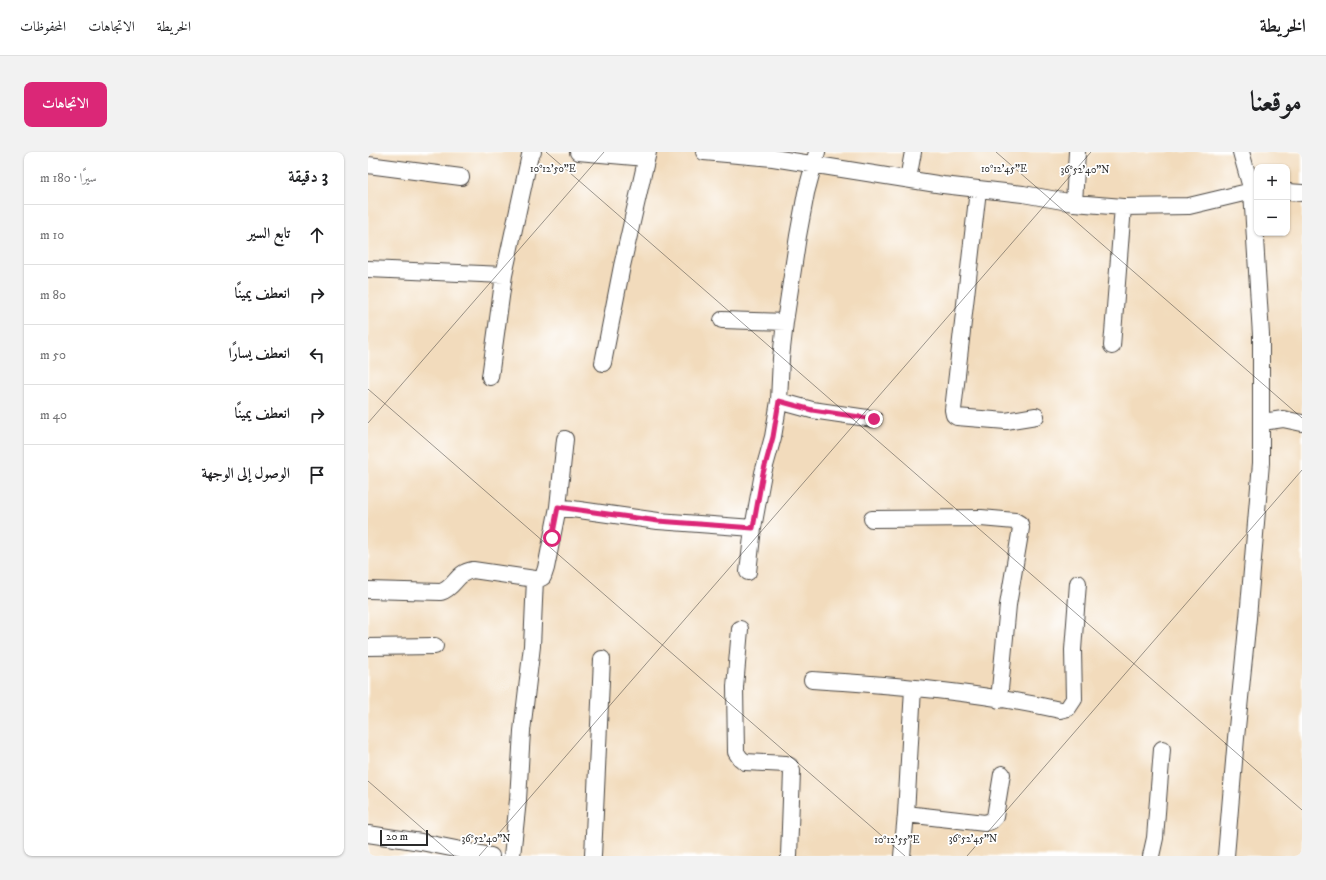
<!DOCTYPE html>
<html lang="ar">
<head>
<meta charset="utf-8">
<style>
  body { margin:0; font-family:"IM FELL DW Pica",Amiri,serif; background:#f2f2f2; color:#202124; direction:rtl }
  .controls { position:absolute; right:12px; top:12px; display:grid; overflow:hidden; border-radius:8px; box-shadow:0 1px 3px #0004 }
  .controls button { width:36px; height:36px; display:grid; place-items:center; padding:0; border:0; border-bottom:1px solid #e0e0e0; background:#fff; color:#202124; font:20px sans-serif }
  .scale { position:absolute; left:12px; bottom:10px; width:48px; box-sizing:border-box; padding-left:4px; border:2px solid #2b2b2b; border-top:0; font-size:11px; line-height:14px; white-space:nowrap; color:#2b2b2b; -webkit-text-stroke:3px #fff; paint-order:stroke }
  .stop { position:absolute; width:12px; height:12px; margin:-9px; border:3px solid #db2777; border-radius:50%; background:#fff }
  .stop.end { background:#db2777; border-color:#fff; box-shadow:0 1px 4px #0008 }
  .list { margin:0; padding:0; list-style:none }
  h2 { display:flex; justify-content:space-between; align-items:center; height:52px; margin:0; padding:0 16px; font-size:17px }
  h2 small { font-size:13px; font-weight:400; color:#757577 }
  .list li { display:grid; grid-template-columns:26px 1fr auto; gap:12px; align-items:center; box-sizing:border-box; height:60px; padding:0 16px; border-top:1px solid #e0e0e0 }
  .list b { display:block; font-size:15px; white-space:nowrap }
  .list em { font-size:13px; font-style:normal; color:#757577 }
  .icon { flex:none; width:22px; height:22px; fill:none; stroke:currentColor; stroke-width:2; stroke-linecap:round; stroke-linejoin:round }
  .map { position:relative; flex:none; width:934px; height:704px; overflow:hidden; direction:ltr; border-radius:8px }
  header { display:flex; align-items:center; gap:24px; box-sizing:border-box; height:56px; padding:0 20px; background:#fff; border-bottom:1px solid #e0e0e0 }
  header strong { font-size:19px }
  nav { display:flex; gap:22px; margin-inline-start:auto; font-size:14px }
  .intro { display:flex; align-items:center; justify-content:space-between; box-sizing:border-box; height:96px; padding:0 24px }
  h1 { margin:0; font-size:28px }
  .button { padding:10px 18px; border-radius:8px; background:#db2777; color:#fff; font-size:14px; font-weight:700 }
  main { display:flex; gap:24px; padding:0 24px }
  aside { flex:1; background:#fff; border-radius:8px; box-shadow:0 1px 3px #0004 }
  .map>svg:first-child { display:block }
</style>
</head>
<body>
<header>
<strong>الخريطة</strong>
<nav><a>الخريطة</a><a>الاتجاهات</a><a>المحفوظات</a></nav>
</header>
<div class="intro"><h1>موقعنا</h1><a class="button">الاتجاهات</a></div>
<main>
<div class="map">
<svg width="934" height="704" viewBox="0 0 934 704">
  <rect width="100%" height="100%" fill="#fff"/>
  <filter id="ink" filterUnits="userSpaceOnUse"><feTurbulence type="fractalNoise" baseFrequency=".025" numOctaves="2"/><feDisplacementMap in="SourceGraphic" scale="8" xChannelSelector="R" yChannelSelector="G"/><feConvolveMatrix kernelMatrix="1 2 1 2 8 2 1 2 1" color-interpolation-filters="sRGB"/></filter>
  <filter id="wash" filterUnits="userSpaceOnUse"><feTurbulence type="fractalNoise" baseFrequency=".012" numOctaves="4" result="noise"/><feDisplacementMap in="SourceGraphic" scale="16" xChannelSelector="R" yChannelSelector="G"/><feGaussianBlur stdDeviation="0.9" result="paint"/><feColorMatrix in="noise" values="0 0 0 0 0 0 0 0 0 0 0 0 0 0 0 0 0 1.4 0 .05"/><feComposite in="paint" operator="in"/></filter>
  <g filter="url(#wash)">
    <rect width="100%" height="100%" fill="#f2dbbc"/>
  </g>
  <g filter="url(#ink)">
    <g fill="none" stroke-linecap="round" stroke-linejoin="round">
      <defs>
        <path id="minor" d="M210,0L278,6
          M336,0L405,6L575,33L655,42L706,51L755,55L821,54L884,39H889
          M0,13L93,25
          M540,27L545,0
          M610,38L585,258L586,263L589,265L638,269L668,264
          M919,40L934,41
          M706,51L709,0
          M0,117L136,123
          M354,168L417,170
          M744,194L755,55
          M235,211L254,114L280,0
          M122,225L136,123L162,3L165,0
          M411,249L444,258L506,267
          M894,270L915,267L934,271
          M190,355L290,369L385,376
          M504,367L613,366L647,369L652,372L653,376L640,453L631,548
          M380,420L385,376L395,321L405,285L411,249L413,206L417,170L430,84L438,41L449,0
          M0,438L73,440C88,435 87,421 105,418L167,427
          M372,477L367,535L368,600L372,606L377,610L418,612L422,614L424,619L421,704
          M0,495L67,494
          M444,528C527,533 611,540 692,558L700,556L706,547L705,498L710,431
          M538,662L617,671L623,669L627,665L634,622
          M0,682L53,690L123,704
          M144,704L150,648L154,579L164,494L167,427H171L175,425L178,416L190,355L197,287
          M225,704L234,507
          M534,704L538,662L545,536
          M783,704L787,686L794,597
          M858,704L868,586L880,466L893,311V183L884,39L873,0"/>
      </defs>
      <use href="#minor" stroke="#494541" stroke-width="18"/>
      <use href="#minor" stroke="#fff" stroke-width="16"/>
    </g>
  </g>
  <g fill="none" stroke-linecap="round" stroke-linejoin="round" filter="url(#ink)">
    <path stroke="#db2777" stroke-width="5" d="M184,386L190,355L290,369L385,376L395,321L405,285L411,249L444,258L506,267"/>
  </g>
  <path fill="none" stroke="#2b2b2b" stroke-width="1" stroke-opacity="0.45" d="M178,0L934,658M628,0L934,266M0,237L537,704M0,271L236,0M0,629L86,704M111,704L723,0M599,704L934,318"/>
  <g font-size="10" text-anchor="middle" fill="#2b2b2b" stroke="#fff" stroke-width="3.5" stroke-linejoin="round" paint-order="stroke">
    <text x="185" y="20">10°12'50"E</text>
    <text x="636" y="20">10°12'45"E</text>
    <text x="717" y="21">36°52'40"N</text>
    <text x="118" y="690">36°52'40"N</text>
    <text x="605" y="690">36°52'45"N</text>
    <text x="529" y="691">10°12'55"E</text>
  </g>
</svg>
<div class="controls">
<button>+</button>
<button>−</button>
</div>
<div class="scale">20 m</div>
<div class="stop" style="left:184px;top:386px"></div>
<div class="stop end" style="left:506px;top:267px"></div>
</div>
<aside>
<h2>3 دقيقة<small>سيرًا · 180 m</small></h2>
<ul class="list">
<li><svg class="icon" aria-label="ahead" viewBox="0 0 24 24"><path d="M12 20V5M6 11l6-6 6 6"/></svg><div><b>تابع السير</b></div><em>10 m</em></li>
<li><svg class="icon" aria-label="right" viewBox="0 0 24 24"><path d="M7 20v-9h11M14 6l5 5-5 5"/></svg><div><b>انعطف يمينًا</b></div><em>80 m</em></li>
<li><svg class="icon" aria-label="left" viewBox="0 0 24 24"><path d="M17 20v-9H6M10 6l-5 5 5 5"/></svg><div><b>انعطف يسارًا</b></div><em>50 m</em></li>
<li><svg class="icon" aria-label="right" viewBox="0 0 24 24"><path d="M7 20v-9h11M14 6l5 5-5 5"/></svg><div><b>انعطف يمينًا</b></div><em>40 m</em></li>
<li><svg class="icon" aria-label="arrive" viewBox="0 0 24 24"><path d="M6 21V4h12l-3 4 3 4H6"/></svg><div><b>الوصول إلى الوجهة</b></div></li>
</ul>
</aside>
</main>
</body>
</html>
